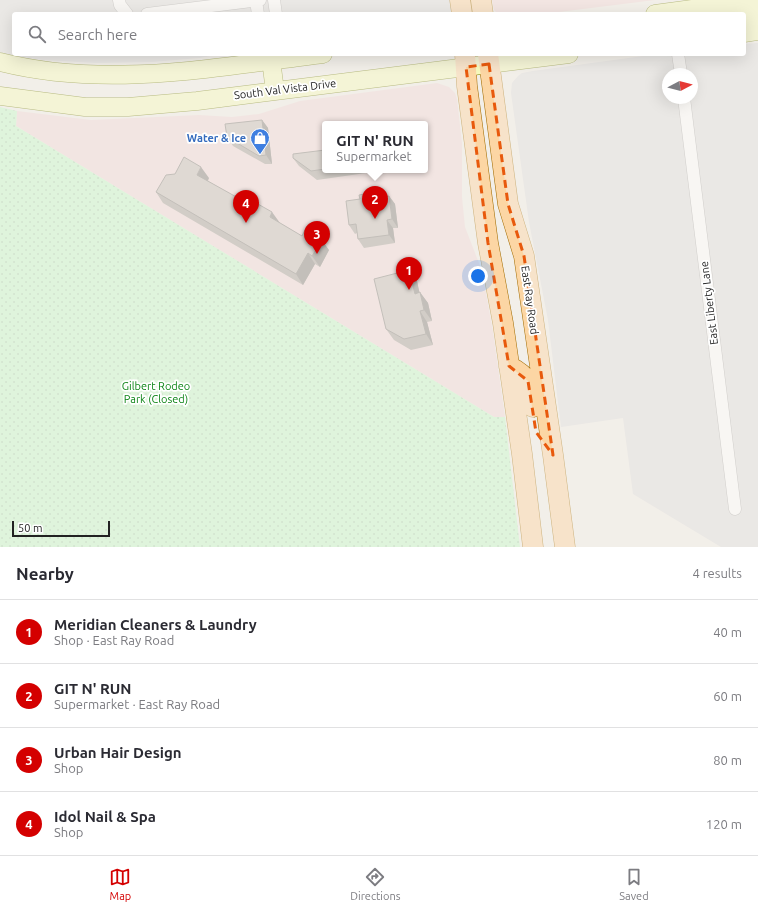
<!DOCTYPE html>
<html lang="en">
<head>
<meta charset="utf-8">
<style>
  body { margin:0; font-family:Ubuntu,sans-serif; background:#f2f2f3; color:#2b2b33 }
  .compass { position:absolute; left:662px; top:68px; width:36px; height:36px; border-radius:50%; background:#fff; box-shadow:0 4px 16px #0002; rotate:83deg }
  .scale { position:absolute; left:12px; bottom:10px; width:98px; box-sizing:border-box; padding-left:4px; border:2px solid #222; border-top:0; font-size:11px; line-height:14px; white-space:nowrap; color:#222; -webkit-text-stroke:3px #fff; paint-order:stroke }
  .you { position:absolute; left:478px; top:276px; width:14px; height:14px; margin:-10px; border:3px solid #fff; border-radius:50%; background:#1a73e8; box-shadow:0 0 0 6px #1a73e833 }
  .badge { display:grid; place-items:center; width:26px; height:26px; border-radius:50%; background:#d40000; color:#fff; font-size:13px; font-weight:700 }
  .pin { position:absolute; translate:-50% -33px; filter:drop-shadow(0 1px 2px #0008) }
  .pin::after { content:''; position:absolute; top:21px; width:14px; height:12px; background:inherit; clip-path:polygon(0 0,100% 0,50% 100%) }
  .popup { position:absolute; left:322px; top:121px; width:106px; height:52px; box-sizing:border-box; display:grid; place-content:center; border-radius:4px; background:#fff; filter:drop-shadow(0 1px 3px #0005); font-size:13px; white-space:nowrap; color:#7c7c81 }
  .popup b { font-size:15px; color:#2b2b33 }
  .popup::after { content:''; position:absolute; left:50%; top:100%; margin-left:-8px; border:8px solid transparent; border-top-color:#fff }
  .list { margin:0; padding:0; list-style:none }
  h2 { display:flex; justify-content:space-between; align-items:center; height:52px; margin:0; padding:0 16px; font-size:17px }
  h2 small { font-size:13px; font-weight:400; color:#7c7c81 }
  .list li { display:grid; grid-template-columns:26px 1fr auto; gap:12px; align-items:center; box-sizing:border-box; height:64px; padding:0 16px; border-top:1px solid #e1e1e2 }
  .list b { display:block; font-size:15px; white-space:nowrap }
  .list p { margin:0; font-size:13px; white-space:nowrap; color:#7c7c81 }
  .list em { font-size:13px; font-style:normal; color:#7c7c81 }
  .icon { flex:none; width:22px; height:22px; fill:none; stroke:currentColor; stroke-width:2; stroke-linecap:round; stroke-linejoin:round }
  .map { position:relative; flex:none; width:758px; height:547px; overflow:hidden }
  .search { position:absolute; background:#fff; box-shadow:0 4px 16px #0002; left:12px; right:12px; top:12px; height:44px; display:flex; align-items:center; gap:10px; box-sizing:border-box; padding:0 14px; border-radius:4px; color:#7c7c81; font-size:15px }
  .sheet { height:308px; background:#fff }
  nav { display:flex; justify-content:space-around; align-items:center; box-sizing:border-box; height:56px; border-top:1px solid #e1e1e2; background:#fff; font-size:11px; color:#7c7c81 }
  nav a { display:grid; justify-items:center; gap:2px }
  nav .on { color:#d40000 }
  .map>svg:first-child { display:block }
</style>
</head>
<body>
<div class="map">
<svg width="758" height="547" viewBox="0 0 758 547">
  <defs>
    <pattern id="park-dots" width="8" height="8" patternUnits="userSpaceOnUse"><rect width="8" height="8" fill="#c8facc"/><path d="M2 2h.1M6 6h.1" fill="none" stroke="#acd6af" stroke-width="1.8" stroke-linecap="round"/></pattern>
  </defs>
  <rect width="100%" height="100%" fill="#f2efe9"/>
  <path fill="#e0dfdf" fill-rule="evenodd" d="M0,0H451L452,11L451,14H14V54H222L199,58L152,62L96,63L43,60L0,54Z
    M758,43V547H721L633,494L623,418L561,427L548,320L529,222L511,93L512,83L518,76L522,73L533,71L658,54H744V44ZM668,74H692V98H668Z"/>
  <path fill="#f2dad9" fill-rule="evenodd" d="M492,0H655L543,14H498L494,10Z
    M437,83L449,87L455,93L457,99L462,143V197L465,227L482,271L493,332L505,417H494L16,126L17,111L91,120L199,115L232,117L259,114L300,101ZM325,124H425V170H325Z"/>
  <path fill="url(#park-dots)" d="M0,107L17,111L16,126L494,417H505L520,547H0Z"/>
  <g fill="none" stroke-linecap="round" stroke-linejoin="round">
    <defs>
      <path id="street" d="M119,0L120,5L127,14
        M274,0L276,14
        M256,1L258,14
        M147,14L260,0
        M678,54L681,74
        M684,98L735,509"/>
      <path id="secondary" d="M655,14L758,0
        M744,18L758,16
        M744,33L758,31
        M271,60L275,91
        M0,62C106,89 217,67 323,54
        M0,96L85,107H128L197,101L569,54"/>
      <path id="primary" d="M460,0L462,14
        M481,0L483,14
        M465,54L467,86L488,243L503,323L522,454L533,547
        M488,54L508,204L524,256L553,455L565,547
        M509,366C531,378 530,383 533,407"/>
    </defs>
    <use href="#street" stroke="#a9a9a9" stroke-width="13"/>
    <use href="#secondary" stroke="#707d05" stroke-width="19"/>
    <use href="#primary" stroke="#a06b00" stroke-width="21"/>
    <use href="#street" stroke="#fff" stroke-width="12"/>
    <use href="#secondary" stroke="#f7fabf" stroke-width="18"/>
    <use href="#primary" stroke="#fcd6a4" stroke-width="20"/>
  </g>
  <path fill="#aba49e" d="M262,120L268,128L272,164H265L233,146L227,137Z
    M325,150V170H387L317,180L299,166L293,158Z
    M209,178L208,181L302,236L329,250L320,267L315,264L303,285L163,203L156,192Z
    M389,196L395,204L398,228H393L395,243L364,248L358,239L357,233L355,234L349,225L360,199Z
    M417,281L419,292L428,303L432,321L427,322L433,345L411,350L394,340L386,329Z"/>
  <path fill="#8b8681" d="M262,120L268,128L272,164L266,155Z
    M201,167L209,178L205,185L197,175Z
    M375,192L381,201L376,198Z
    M389,196L395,204L398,228L392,219Z
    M272,212L280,223L270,217Z
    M387,220L393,228L395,243L389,235Z
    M322,240L329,250L320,267L312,256Z
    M308,253L315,264L303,285L296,274Z
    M409,270L417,281L422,304L415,294Z
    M420,292L428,303L432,321L424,310Z
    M420,311L427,322L433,345L426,334Z"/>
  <path fill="#c7bfb8" stroke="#8b8681" d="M262,120L266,155L259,156L227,137L225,124Z
    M325,150V169L311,171L293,158V154Z
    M184,157L201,167L197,175L240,199L242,195L272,212L270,217L302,236L305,230L322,240L312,256L308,253L296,274L156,192L166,175L175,174Z
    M375,192L376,198L389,196L392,219L387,220L389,235L358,239L356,224L349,225L346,201L360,199L359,195Z
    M409,270L415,294L420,292L424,310L420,311L426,334L404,339L386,329L374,279Z"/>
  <path d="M0 0H758V547H0ZM489,64L508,204L524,256L553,455L536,432L528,381L509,366L488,243L466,67Z" fill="#f2efe9" fill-opacity=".55" fill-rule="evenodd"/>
  <path fill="none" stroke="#e8590c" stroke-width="3" stroke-dasharray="8 5" stroke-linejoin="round" d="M489,64L508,204L524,256L553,455L536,432L528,381L509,366L488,243L466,67Z"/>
  <defs>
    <symbol id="shop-pin" viewBox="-11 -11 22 30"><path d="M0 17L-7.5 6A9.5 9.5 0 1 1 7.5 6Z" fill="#3f7fe0" stroke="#fff"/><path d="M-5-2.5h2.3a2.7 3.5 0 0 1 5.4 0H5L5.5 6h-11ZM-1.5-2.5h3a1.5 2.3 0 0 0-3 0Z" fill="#fff"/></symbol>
  </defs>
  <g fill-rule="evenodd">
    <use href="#shop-pin" x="249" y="127" width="22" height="30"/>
  </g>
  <g text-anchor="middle" stroke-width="3.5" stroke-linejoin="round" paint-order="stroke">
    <g font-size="11" fill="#222" stroke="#fff">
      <text transform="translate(285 89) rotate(-7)" y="4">South Val Vista Drive</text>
      <text transform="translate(530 300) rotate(82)" y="4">East Ray Road</text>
      <text transform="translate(709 303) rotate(-97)" y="4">East Liberty Lane</text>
    </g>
    <g font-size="11" font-weight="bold" fill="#366cbe" stroke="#fff" text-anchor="end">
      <text x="246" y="142">Water &amp; Ice</text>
    </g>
    <g font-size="11" fill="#0c8416" stroke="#fff">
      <text x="156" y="390">Gilbert Rodeo<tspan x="156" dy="13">Park (Closed)</tspan></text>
    </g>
  </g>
</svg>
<svg class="compass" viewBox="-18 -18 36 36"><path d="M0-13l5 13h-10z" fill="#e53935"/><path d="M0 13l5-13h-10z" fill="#7c7c81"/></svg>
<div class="scale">50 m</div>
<div class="you"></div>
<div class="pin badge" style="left:409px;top:290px">1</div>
<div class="pin badge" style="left:375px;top:219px">2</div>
<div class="popup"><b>GIT N' RUN</b>Supermarket</div>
<div class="pin badge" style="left:317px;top:254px">3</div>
<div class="pin badge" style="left:246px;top:223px">4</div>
<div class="search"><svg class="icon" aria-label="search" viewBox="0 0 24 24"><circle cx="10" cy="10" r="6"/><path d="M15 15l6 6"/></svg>Search here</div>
</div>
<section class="sheet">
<h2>Nearby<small>4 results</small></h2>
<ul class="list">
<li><span class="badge">1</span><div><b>Meridian Cleaners &amp; Laundry</b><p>Shop · East Ray Road</p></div><em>40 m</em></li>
<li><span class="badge">2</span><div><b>GIT N' RUN</b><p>Supermarket · East Ray Road</p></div><em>60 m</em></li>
<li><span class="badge">3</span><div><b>Urban Hair Design</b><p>Shop</p></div><em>80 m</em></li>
<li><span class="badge">4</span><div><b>Idol Nail &amp; Spa</b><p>Shop</p></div><em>120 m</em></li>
</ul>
</section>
<nav>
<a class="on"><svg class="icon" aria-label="map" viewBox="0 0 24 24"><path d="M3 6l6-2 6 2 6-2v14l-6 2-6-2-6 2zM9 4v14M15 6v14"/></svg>Map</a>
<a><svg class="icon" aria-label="directions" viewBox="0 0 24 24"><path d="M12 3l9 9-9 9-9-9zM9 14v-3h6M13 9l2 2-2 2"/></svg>Directions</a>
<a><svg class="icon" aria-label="saved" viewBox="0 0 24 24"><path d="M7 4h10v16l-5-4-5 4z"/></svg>Saved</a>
</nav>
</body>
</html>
